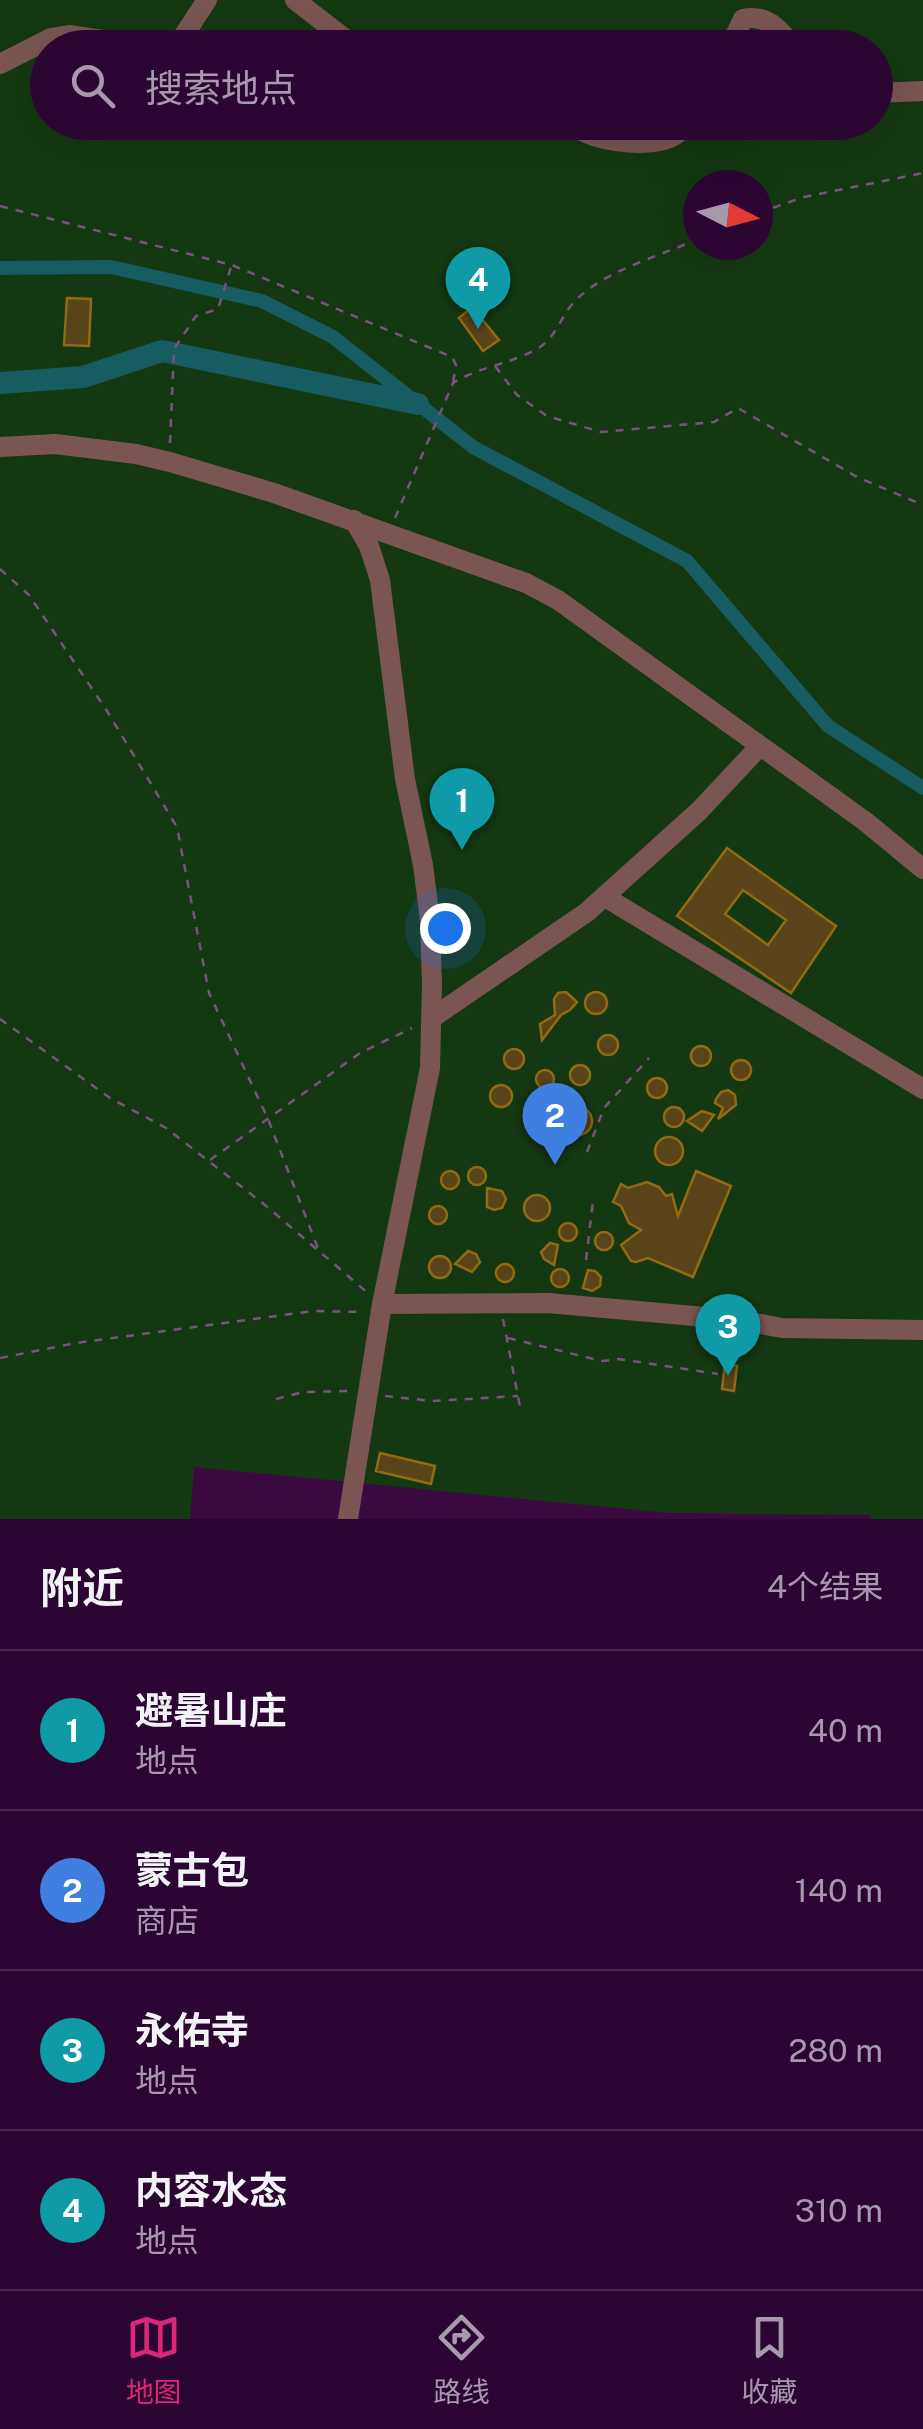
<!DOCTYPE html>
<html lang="zh">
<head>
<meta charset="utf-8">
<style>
  body { margin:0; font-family:"Public Sans","Noto Sans SC",sans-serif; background:#38143e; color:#f1f3f6 }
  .compass { position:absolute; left:683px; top:170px; width:90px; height:90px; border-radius:50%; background:#2c0632; box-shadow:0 10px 40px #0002; rotate:96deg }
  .you { position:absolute; left:445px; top:928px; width:35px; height:35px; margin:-25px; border:8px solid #fff; border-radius:50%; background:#1a73e8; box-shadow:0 0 0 15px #1a73e833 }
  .badge { display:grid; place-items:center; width:65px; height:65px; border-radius:50%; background:#db2777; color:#fff; font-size:32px; font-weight:700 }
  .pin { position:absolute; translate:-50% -82px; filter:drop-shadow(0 2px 5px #0008) }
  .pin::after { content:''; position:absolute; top:52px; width:35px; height:30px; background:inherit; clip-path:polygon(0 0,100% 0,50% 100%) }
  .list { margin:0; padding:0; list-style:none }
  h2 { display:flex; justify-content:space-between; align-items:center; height:130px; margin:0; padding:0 40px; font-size:42px }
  h2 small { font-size:32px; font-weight:400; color:#a699ac }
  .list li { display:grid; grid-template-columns:65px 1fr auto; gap:30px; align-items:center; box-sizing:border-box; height:160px; padding:0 40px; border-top:2px solid #48274d }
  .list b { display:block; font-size:38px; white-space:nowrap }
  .list p { margin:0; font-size:32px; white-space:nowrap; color:#a699ac }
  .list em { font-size:32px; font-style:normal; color:#a699ac }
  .icon { flex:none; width:55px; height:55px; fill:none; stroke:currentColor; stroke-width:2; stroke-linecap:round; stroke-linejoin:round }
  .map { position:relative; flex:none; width:923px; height:1519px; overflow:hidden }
  .search { position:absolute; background:#2c0632; box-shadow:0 10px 40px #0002; left:30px; right:30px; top:30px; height:110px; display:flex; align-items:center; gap:25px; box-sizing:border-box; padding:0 35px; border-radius:55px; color:#a699ac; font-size:38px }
  .sheet { height:770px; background:#2c0632 }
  nav { display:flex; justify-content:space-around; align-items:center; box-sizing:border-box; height:140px; border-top:2px solid #48274d; background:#2c0632; font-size:28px; color:#a699ac }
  nav a { display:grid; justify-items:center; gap:5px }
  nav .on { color:#db2777 }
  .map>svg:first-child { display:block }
</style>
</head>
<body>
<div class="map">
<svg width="923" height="1519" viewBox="0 0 923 1519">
  <rect width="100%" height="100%" fill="#3b0842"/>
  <path fill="#143811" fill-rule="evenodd" d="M0,0H923V1519H870V1515L668,1513L194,1467L190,1519H0ZM48,48H876V122H48ZM698,185H758V245H698Z"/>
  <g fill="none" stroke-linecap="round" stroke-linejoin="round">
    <path stroke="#175c61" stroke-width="14" d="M0,268L111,267L262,301L333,337L473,447L687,561L828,726L923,788"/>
    <path stroke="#175c61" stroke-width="22" d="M0,383L83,377L162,351L418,404"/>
  </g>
  <path fill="#594319" stroke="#916a11" stroke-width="2.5" fill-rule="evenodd" d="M67,298L91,299L89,346L64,345Z
    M472,307L499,340L483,351L459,318Z
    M727,848L836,926L791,993L677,916ZM743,890L786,920L768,945L725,914Z
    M566,992L577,1002L570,1010L561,1015L542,1040L540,1024L555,1015L554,999L558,993Z
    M585 1003a11 11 0 1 1 22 0a11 11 0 1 1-22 0Z
    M598 1045a10 10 0 1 1 20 0a10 10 0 1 1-20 0Z
    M691 1056a10 10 0 1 1 20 0a10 10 0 1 1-20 0Z
    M504 1059a10 10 0 1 1 20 0a10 10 0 1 1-20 0Z
    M731 1070a10 10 0 1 1 20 0a10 10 0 1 1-20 0Z
    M570 1075a10 10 0 1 1 20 0a10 10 0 1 1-20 0Z
    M536 1079a9 9 0 1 1 18 0a9 9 0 1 1-18 0Z
    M647 1088a10 10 0 1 1 20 0a10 10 0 1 1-20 0Z
    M490 1096a11 11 0 1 1 22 0a11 11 0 1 1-22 0Z
    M728,1090L735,1095L736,1105L718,1119L723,1108L715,1103L716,1099L721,1092Z
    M564 1121a14 14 0 1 1 28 0a14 14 0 1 1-28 0Z
    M664 1117a10 10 0 1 1 20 0a10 10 0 1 1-20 0Z
    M702,1111L714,1115L702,1131L687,1121Z
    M655 1151a14 14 0 1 1 28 0a14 14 0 1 1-28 0Z
    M468 1176a9 9 0 1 1 18 0a9 9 0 1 1-18 0Z
    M441 1180a9 9 0 1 1 18 0a9 9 0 1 1-18 0Z
    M696,1171L731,1186L693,1277L648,1258L636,1262L631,1261L621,1245L641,1230L629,1223L621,1206L613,1202L621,1184L628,1188L647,1182L659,1187L666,1196L672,1194L678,1216Z
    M487,1188L502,1191L506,1199L502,1208L494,1210L487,1207Z
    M524 1208a13 13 0 1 1 26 0a13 13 0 1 1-26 0Z
    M429 1215a9 9 0 1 1 18 0a9 9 0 1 1-18 0Z
    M559 1232a9 9 0 1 1 18 0a9 9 0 1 1-18 0Z
    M595 1241a9 9 0 1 1 18 0a9 9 0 1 1-18 0Z
    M550,1243L558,1245L554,1265L544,1259L541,1252Z
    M468,1251L476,1254L480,1262L472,1272L455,1264Z
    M429 1267a11 11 0 1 1 22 0a11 11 0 1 1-22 0Z
    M496 1273a9 9 0 1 1 18 0a9 9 0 1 1-18 0Z
    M551 1278a9 9 0 1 1 18 0a9 9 0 1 1-18 0Z
    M588,1270L595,1271L601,1277L600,1286L592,1291L583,1288Z
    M725,1364L737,1366L734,1391L722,1389Z
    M380,1453L435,1466L431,1484L376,1471Z"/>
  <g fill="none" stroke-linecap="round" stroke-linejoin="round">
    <path stroke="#7c5082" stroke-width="2.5" stroke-dasharray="8 8" stroke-linecap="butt" d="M0,206L232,265L452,357L456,365L453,383
      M758,213L804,197L923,173
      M495,366L517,395L547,416L601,432L714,422L738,408L857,477L923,505
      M170,443L174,349L196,316L218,309L231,267
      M395,518L453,383C480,366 513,364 540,347C558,335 562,312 578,298C609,269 660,256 698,239
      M0,569L29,595L107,711L177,827L209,993L268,1119L319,1251
      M0,1019L110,1098L166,1128L265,1205L369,1294
      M587,1152L604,1108L649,1058
      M210,1160L360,1053L412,1028
      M586,1260L593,1201
      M503,1319L521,1412
      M508,1338L602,1361L619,1359L718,1374
      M0,1358L76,1343L313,1311L364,1312
      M385,1396L433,1401L518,1396
      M276,1399L303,1392L353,1391"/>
    <path stroke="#7a5554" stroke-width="20" d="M295,0L357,48
      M163,48L180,41L207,0
      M729,48L743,19C768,14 779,29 795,48
      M0,64L51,38L69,35L156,48
      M876,93L923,91
      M570,122C589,142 644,148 670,138C677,135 684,128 689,122
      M0,447L55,444L136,454L170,462L274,493L526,583L558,600L866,822L923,869
      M605,897L923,1089
      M432,1018L587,912L699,811L760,746
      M382,1304L548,1303L739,1320L782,1328L923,1330
      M348,1519L382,1304L430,1068L432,984L430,920L423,865L405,779L380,580L369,546L354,520"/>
  </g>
</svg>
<svg class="compass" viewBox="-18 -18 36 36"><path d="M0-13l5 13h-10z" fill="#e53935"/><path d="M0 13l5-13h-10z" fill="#a699ac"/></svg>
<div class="you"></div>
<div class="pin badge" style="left:462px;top:850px;background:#0f9aa8">1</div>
<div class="pin badge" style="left:555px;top:1165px;background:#3f7fe0">2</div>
<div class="pin badge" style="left:728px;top:1376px;background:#0f9aa8">3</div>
<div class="pin badge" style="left:478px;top:329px;background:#0f9aa8">4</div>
<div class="search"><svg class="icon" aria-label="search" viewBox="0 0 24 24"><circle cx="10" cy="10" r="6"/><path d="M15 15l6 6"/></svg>搜索地点</div>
</div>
<section class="sheet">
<h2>附近<small>4个结果</small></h2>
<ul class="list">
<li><span class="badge" style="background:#0f9aa8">1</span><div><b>避暑山庄</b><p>地点</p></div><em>40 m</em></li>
<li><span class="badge" style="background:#3f7fe0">2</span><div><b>蒙古包</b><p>商店</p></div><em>140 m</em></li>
<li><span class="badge" style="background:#0f9aa8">3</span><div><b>永佑寺</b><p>地点</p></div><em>280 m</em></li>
<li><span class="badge" style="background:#0f9aa8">4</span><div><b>内容水态</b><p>地点</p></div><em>310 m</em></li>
</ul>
</section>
<nav>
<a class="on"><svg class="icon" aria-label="map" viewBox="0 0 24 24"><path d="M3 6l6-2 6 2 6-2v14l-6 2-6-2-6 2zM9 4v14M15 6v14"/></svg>地图</a>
<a><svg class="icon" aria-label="directions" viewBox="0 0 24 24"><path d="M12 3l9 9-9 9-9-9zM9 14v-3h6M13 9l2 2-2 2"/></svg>路线</a>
<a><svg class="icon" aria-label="saved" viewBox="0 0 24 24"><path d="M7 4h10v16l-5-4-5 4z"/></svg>收藏</a>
</nav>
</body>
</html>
